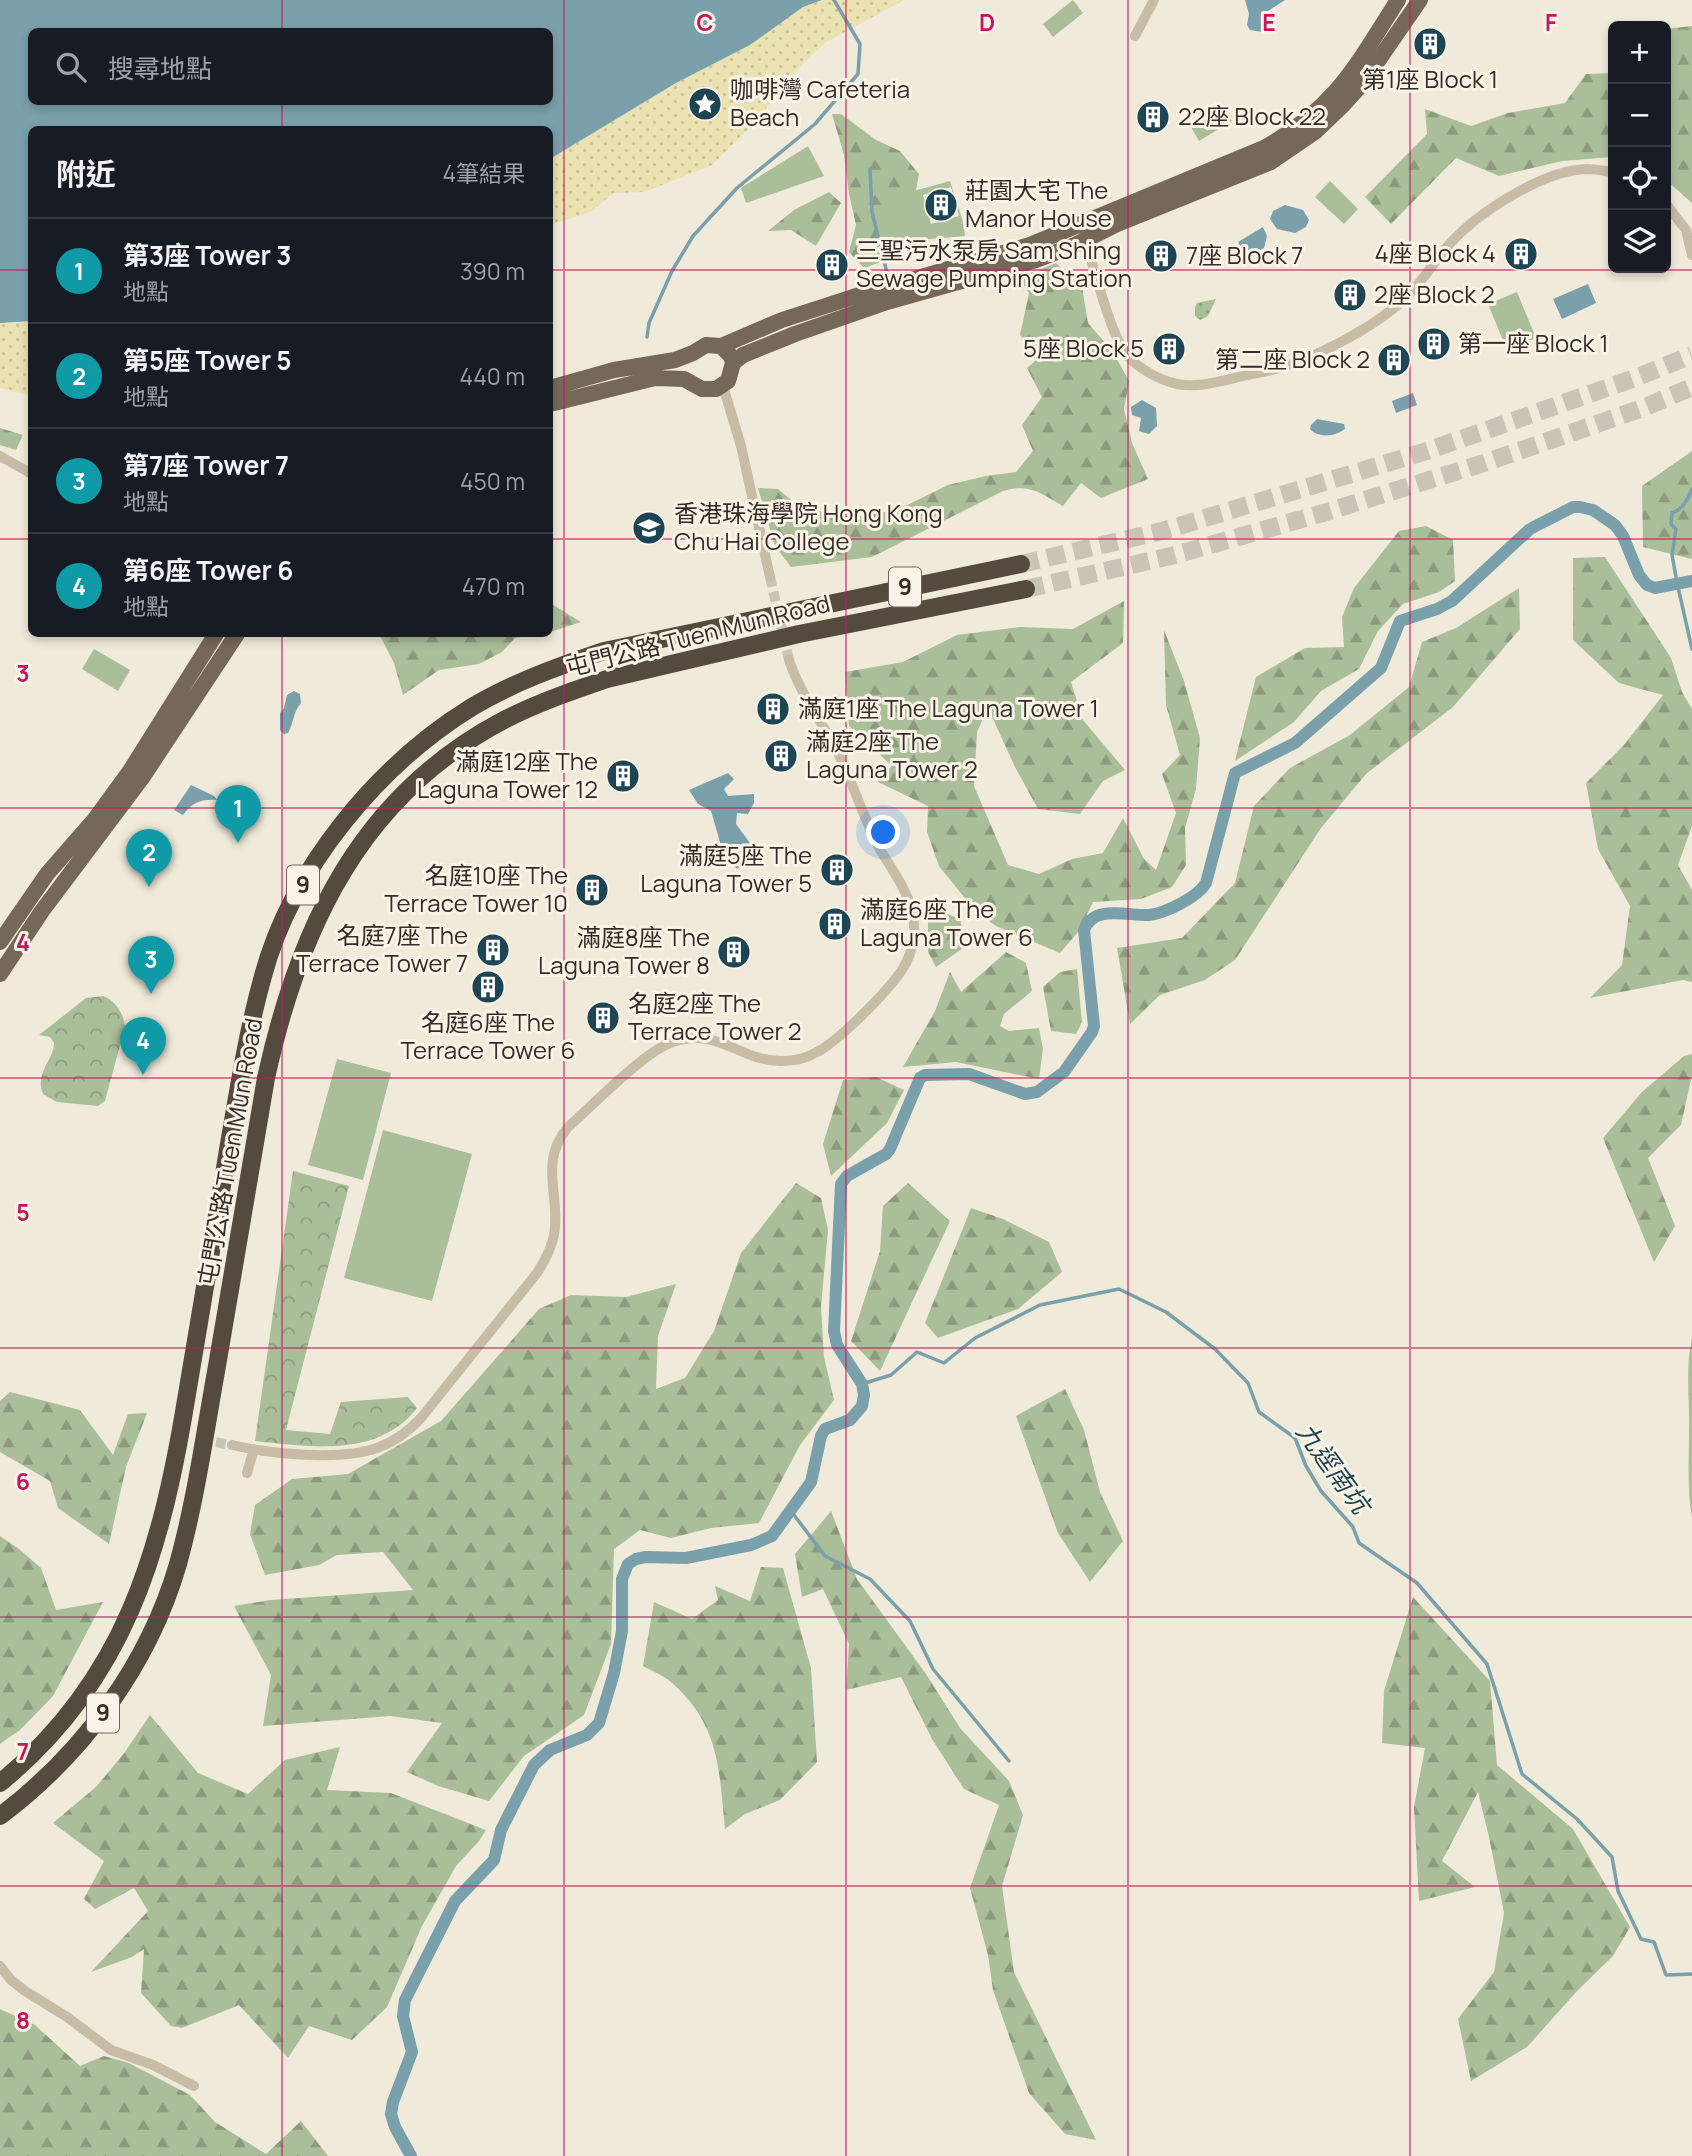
<!DOCTYPE html>
<html lang="zh-TW">
<head>
<meta charset="utf-8">
<style>
  body { margin:0; font-family:Manrope,"Noto Sans TC",sans-serif; background:#242831; color:#f1f3f6 }
  .controls { position:absolute; right:21px; top:21px; display:grid; overflow:hidden; border-radius:10px; box-shadow:0 4px 10px #0003 }
  .controls button { width:63px; height:63px; display:grid; place-items:center; padding:0; border:0; border-bottom:2px solid #363941; background:#171b24; color:#f1f3f6; font:35px sans-serif }
  .you { position:absolute; left:884px; top:833px; width:24px; height:24px; margin:-18px; border:5px solid #fff; border-radius:50%; background:#1a73e8; box-shadow:0 0 0 10px #1a73e833 }
  .badge { display:grid; place-items:center; width:46px; height:46px; border-radius:50%; background:#0b8043; color:#fff; font-size:23px; font-weight:700 }
  .pin { position:absolute; translate:-50% -58px; filter:drop-shadow(0 2px 4px #0008) }
  .pin::after { content:''; position:absolute; top:37px; width:24px; height:21px; background:inherit; clip-path:polygon(0 0,100% 0,50% 100%) }
  .list { margin:0; padding:0; list-style:none }
  h2 { display:flex; justify-content:space-between; align-items:center; height:91px; margin:0; padding:0 28px; font-size:30px }
  h2 small { font-size:23px; font-weight:400; color:#9ea1a6 }
  .list li { display:grid; grid-template-columns:46px 1fr auto; gap:21px; align-items:center; box-sizing:border-box; height:105px; padding:0 28px; border-top:2px solid #363941 }
  .list b { display:block; font-size:26px; white-space:nowrap }
  .list p { margin:0; font-size:23px; white-space:nowrap; color:#9ea1a6 }
  .list em { font-size:23px; font-style:normal; color:#9ea1a6 }
  .icon { flex:none; width:38px; height:38px; fill:none; stroke:currentColor; stroke-width:2; stroke-linecap:round; stroke-linejoin:round }
  .map { position:relative; flex:none; width:1692px; height:2156px; overflow:hidden }
  .search { position:absolute; background:#171b24; box-shadow:0 4px 10px #0003; left:28px; top:28px; width:525px; height:77px; display:flex; align-items:center; gap:18px; box-sizing:border-box; padding:0 24px; border-radius:10px; color:#9ea1a6; font-size:26px }
  .panel { position:absolute; background:#171b24; box-shadow:0 4px 10px #0003; left:28px; top:126px; width:525px; height:511px; border-radius:10px }
  .map>svg:first-child { display:block }
</style>
</head>
<body>
<div class="map">
<svg width="1692" height="2156" viewBox="0 0 1692 2156">
  <defs>
    <pattern id="grass-dots" width="8" height="8" patternUnits="userSpaceOnUse" patternTransform="scale(1.75)"><rect width="8" height="8" fill="#abbe9a"/><path d="M2 2h.1M6 6h.1" fill="none" stroke="#8c9b7e" stroke-width="1.8" stroke-linecap="round"/></pattern>
    <pattern id="forest-firs" width="22" height="20" patternUnits="userSpaceOnUse" patternTransform="scale(1.75)"><rect width="22" height="20" fill="#abbe9a"/><path d="M5 1l3.5 6h-7zM16 11l3.5 6h-7z" fill="#8c9b7e"/></pattern>
    <pattern id="sand-dots" width="8" height="8" patternUnits="userSpaceOnUse" patternTransform="scale(1.75)"><rect width="8" height="8" fill="#eae2b1"/><path d="M2 2h.1M6 6h.1" fill="none" stroke="#c9c298" stroke-width="1.8" stroke-linecap="round"/></pattern>
    <pattern id="park-crowns" width="20" height="18" patternUnits="userSpaceOnUse" patternTransform="scale(1.75)"><rect width="20" height="18" fill="#abbe9a"/><path d="M2 6a3 3 0 1 1 6 0M12 15a3 3 0 1 1 6 0" fill="none" stroke="#8c9b7e"/></pattern>
  </defs>
  <rect width="100%" height="100%" fill="#f0eada"/>
  <path fill="url(#grass-dots)" d="M1216,299L1208,316L1200,320L1195,316V307L1197,303Z"/>
  <path fill="url(#forest-firs)" d="M1692,26V203L1666,180V29Z
    M1613,73V157L1562,161L1499,176L1456,158L1391,224L1365,197L1427,134L1425,109L1471,126L1508,113L1565,103L1586,74Z
    M832,114H841L876,140L900,151L919,174L906,244L886,260L864,268L849,252L856,225L849,194L844,155Z
    M829,192L841,203L816,246L791,230L768,231L794,210Z
    M1056,263L1082,287L1088,323L1113,352L1129,381L1124,409L1132,443L1148,479L1101,498L1081,483L1063,506C1041,493 1029,483 1003,491L872,557L791,567L775,546L758,488L778,489L801,508L854,517L897,510L948,485L986,476L1016,472L1033,451L1022,425L1042,397L1027,368L1041,356L1020,335L1029,293L1019,278Z
    M0,428L23,435L16,450L0,445Z
    M1692,451V559L1643,547L1642,486Z
    M1426,526L1453,540L1455,581L1439,592L1403,604L1378,631L1359,669L1321,691L1294,722L1235,761L1256,677L1305,648L1344,647L1342,617L1354,588L1399,531Z
    M1605,557L1671,658L1682,692L1692,709V826L1678,865L1692,890V982L1683,980L1590,998L1622,965L1630,906L1598,849L1586,783L1624,745L1663,695L1619,683L1573,640V558Z
    M1519,588L1520,629L1453,707L1366,774L1321,828L1235,960L1205,980L1160,995L1130,1024L1117,948L1182,938L1235,883L1254,806L1290,768L1350,735L1409,687L1422,642L1456,628Z
    M1124,601L1123,643L1071,682L1083,720L1125,770L1103,781L1080,814L1038,809L1015,767L988,708L977,732L974,786L1008,865L1039,874L1072,859L1103,853L1123,818L1144,859L1156,870L1176,813L1162,774L1180,755L1166,705L1164,630L1184,681L1200,738L1196,789L1185,828L1186,865L1172,887L1141,899L1093,902L1079,931L1060,953L996,926L976,912L939,866L927,832L928,806L876,781L892,766L849,726L845,672L903,662L957,635L1020,627L1073,629Z
    M550,603L581,622L550,632Z
    M379,634H541L515,638L502,652L479,664L439,670L403,695L394,663Z
    M928,906L960,919L966,946L936,967L928,952Z
    M1006,952L1026,963L1032,991L1004,1014L1000,1026L1009,1031L1039,1028L1043,1049L1039,1079L956,1062L903,1067L935,1011L950,972L961,992Z
    M1077,969L1082,1022L1076,1034L1051,1031L1043,987L1060,972Z
    M1692,1054V1075L1681,1125L1648,1158L1675,1226L1654,1262L1603,1138L1642,1092L1684,1056Z
    M876,1077L904,1090L887,1123L831,1176L823,1144L843,1080Z
    M796,1183L821,1198L828,1230L821,1307L824,1357L834,1400L800,1445L759,1523L711,1528L671,1538L640,1530L614,1549L611,1644L584,1715L524,1756L489,1801L438,1786L407,1772L442,1723L390,1716L263,1726L271,1675L234,1606L270,1600L413,1590L383,1552L337,1555L319,1565L265,1575L250,1534L255,1505L292,1479L348,1474L441,1421L539,1309L571,1295L626,1297L676,1284L658,1336L656,1389L685,1378L714,1331L741,1253Z
    M908,1183L950,1221L880,1371L851,1341L880,1251L883,1206Z
    M971,1208L1003,1219L1049,1242L1062,1272L1018,1309L938,1338L925,1323Z
    M1692,1338V1518C1687,1489 1689,1461 1689,1431C1690,1399 1685,1369 1692,1338Z
    M1065,1389L1084,1430L1100,1492L1123,1541L1090,1582L1058,1533L1016,1416Z
    M10,1392L80,1410L113,1455L128,1414L147,1413L126,1467L109,1544L58,1508L50,1481L0,1452V1401Z
    M831,1511L857,1579L926,1674L960,1728L1009,1781L1023,1815L1002,1886L1014,1972L1096,2140L1065,2134L1029,2093L993,1990L988,1955L970,1888L999,1805L964,1789L932,1739L901,1677L846,1690L849,1644L823,1589L802,1597L795,1554Z
    M0,1536L19,1549L41,1568L56,1610L103,1602L53,1696L20,1730L0,1744Z
    M761,1567L783,1568L811,1668L817,1762L780,1800L745,1814L725,1829C719,1769 720,1725 671,1682C663,1675 652,1671 643,1666L654,1602L692,1619L718,1600L715,1586L750,1601Z
    M1413,1597L1490,1681L1497,1765L1573,1829L1630,1927L1613,1956L1578,1990L1527,2047L1471,2081L1458,2019L1494,1972L1504,1913L1489,1837L1478,1792L1442,1861L1475,1887L1419,1901L1414,1807L1425,1748L1382,1743L1384,1691Z
    M150,1715L198,1773L248,1794L285,1760L340,1747L327,1790L391,1793L486,1830L479,1841L456,1866L422,1926L387,2007L352,2040L309,2026L288,2058L239,2005L182,2028L171,2026L141,1993L144,1949L132,1957L91,1972L148,1911L134,1888L95,1909L84,1899L104,1861L53,1823L96,1787L125,1752Z
    M0,2009L35,2025L80,2066L104,2056L129,2063L190,2095L215,2122L266,2154L301,2121L328,2156H0Z"/>
  <path fill="url(#sand-dots)" d="M822,0H904L826,42L803,63L753,124L712,165L645,192L613,193L592,211L553,224L550,230V159L676,83L750,45L803,7Z
    M31,321V396L0,388V323Z"/>
  <path fill="url(#park-crowns)" d="M103,996C115,1000 124,1014 125,1027L105,1101L98,1106L57,1102L43,1094C34,1073 55,1058 54,1043L50,1037L39,1035L86,998Z
    M293,1171L349,1186L286,1430L330,1434L341,1402L408,1397L417,1408C378,1458 311,1447 255,1441Z"/>
  <path fill="#abbe9a" fill-rule="evenodd" d="M1073,0L1083,13L1053,37L1043,24Z
    M1223,107L1232,121L1199,141L1191,127Z
    M808,146L824,176L746,203L741,188Z
    M950,181L963,222L965,236L908,241L905,234L892,237L881,200ZM951,187L959,216L931,224L923,195Z
    M1330,181L1358,209L1344,224L1315,197Z
    M1517,292L1536,338L1507,350L1488,304Z
    M94,649L130,670L118,691L82,669Z
    M337,1059L391,1073L363,1180L308,1165Z
    M383,1130L472,1154L432,1301L344,1278Z"/>
  <path fill="#7aa0ac" fill-rule="evenodd" d="M0,0H822L803,7L750,45L676,83L550,159V130H32L31,321L0,323ZM32,32H550V102H32Z
    M1245,0H1285L1265,13L1268,27L1262,32L1250,30L1247,25L1249,14Z
    M1285,205L1303,210L1309,220L1306,227L1295,233L1277,229L1270,219L1273,211Z
    M1263,227L1267,236L1264,248L1254,253L1243,251L1238,242Z
    M1588,284L1596,303L1562,319L1553,299Z
    M1413,393L1417,405L1396,413L1392,401Z
    M1142,400L1156,408L1157,426L1149,434L1139,431L1141,418L1132,415L1131,407Z
    M1317,419L1344,424L1345,429C1336,436 1319,439 1310,429L1311,425Z
    M294,691L300,694L301,703C293,712 294,722 288,733L284,734L280,730V713L284,708L287,695Z
    M728,773L734,779L724,789L728,796L754,794V803L748,814L737,813L736,824L758,854L737,869L722,849L711,811L698,804L689,790Z
    M191,785L214,796L217,800C201,799 193,802 183,815L174,810Z"/>
  <g fill="none" stroke-linecap="round" stroke-linejoin="round">
    <path stroke="#7aa0ac" stroke-width="3.5" d="M870,169L872,212L888,277
      M647,337L649,323L672,271L693,236L737,188L815,124L858,74L860,44L834,0
      M1676,577L1672,555L1676,529L1671,524L1672,513C1682,510 1689,498 1692,489
      M1678,587L1692,649
      M862,1384L891,1375L917,1352L944,1363L975,1338L1040,1305L1119,1289L1166,1312L1215,1349L1248,1383L1259,1412L1295,1438L1306,1466L1321,1491L1353,1527L1359,1543L1417,1583L1487,1664L1522,1774L1577,1819L1612,1857L1618,1891L1641,1939L1654,1942L1666,1975L1692,1974
      M791,1511L825,1556L870,1579L910,1621L933,1669L1009,1761"/>
    <path stroke="#7aa0ac" stroke-width="12" d="M411,2156L395,2127L391,2114L393,2102L412,2052L403,2016L405,2000L455,1901L494,1860L501,1830L534,1765L550,1750L587,1735L599,1723L614,1673L622,1631V1579L628,1564L636,1559L646,1557L686,1558L751,1545L772,1536L811,1482L821,1436L825,1429L850,1420L862,1406L864,1395L862,1384L837,1345L834,1331L841,1184L847,1176L886,1154L890,1149L920,1078L925,1075L969,1074L1025,1094L1037,1092L1064,1072L1092,1032L1094,1026L1084,930C1094,904 1127,916 1149,915C1166,913 1198,897 1206,883L1235,773L1295,743L1381,668L1400,621L1437,609L1452,601L1530,529L1573,507H1580L1593,510L1615,525L1623,536L1639,575L1647,585L1655,588L1692,581"/>
    <path stroke="#cac4b6" stroke-width="10" stroke-dasharray="10 5" stroke-linecap="butt" d="M770,577L789,660
      M201,1440L232,1445"/>
    <path stroke="#cac4b6" stroke-width="18" stroke-dasharray="18 9" stroke-linecap="butt" d="M1021,564L1162,531L1427,451L1635,378L1692,355
      M1026,589L1175,555L1323,513L1484,463L1643,408L1692,387"/>
    <path stroke="#c7bca6" stroke-width="10" d="M1135,36L1154,0
      M1666,204L1686,230L1692,255
      M1081,225C1091,256 1109,333 1127,355C1139,369 1159,380 1177,384C1195,388 1217,382 1235,378C1250,374 1267,372 1282,367C1318,356 1364,332 1394,308C1416,292 1429,268 1446,248C1474,215 1542,170 1587,169C1595,169 1605,171 1613,172
      M723,386L741,446L770,577
      M0,456L32,474
      M232,1445C270,1454 340,1461 377,1448C394,1442 408,1432 421,1418L537,1273C546,1259 554,1244 555,1227C558,1189 540,1161 568,1127C593,1105 642,1054 670,1043C719,1025 739,1062 782,1061C794,1061 807,1058 817,1052C840,1040 895,985 906,963C914,947 916,928 912,911C906,887 890,867 878,846C862,814 852,780 836,749C820,719 800,693 789,660
      M247,1473L254,1449
      M0,1966L10,1979L25,1991L67,2017L111,2050L153,2065L194,2086"/>
    <path stroke="#756858" stroke-width="16" d="M721,346L782,320L853,297L1030,245L1264,148C1335,108 1356,66 1398,0
      M733,363L743,355L795,334L887,302L1036,260L1075,245L1117,224L1271,162L1315,132L1342,106L1362,84L1420,0
      M550,388L614,370L675,360L693,353L706,345L721,346L731,356L733,363L728,381L716,389H702L684,379L655,378L550,404
      M0,942L47,874L95,819L130,771L216,634
      M0,974L42,911L142,778L237,634"/>
    <path stroke="#544a3e" stroke-width="18" d="M0,1783C125,1681 161,1552 186,1400C200,1317 214,1234 228,1150C238,1092 247,1033 263,976C292,868 378,765 472,707C514,682 559,666 604,651L1021,564
      M0,1816C83,1754 149,1664 178,1564C196,1499 205,1432 217,1366C234,1270 250,1174 266,1078C299,927 361,795 504,720C537,703 572,691 607,679L799,634L1026,589"/>
  </g>
  <path fill="none" stroke="#c2185b" stroke-width="2" stroke-opacity="0.55" d="M282,0V32M564,0V2156M846,0V2156M1128,0V2156M1410,0V2156M282,102V130M0,270H32M550,270H1692M0,539H32M550,539H1692M282,634V2156M0,808H1692M0,1078H1692M0,1348H1692M0,1617H1692M0,1886H1692"/>
  <defs>
    <symbol id="building-disc" viewBox="-11 -11 22 22"><circle r="9.5" fill="#1e4553" stroke="#f8f3e6"/><path d="M-4-6H4V6H1V3H-1V6H-4ZM-2.5-4.3h1.7v1.8h-1.7ZM.8-4.3h1.7v1.8H.8ZM-2.5-1h1.7V.8h-1.7ZM.8-1h1.7V.8H.8Z" fill="#fff"/></symbol>
    <symbol id="sight-disc" viewBox="-11 -11 22 22"><circle r="9.5" fill="#1e4553" stroke="#f8f3e6"/><path d="M0-6L1.8-2.2L6-1.7L2.9 1.2L3.7 5.4L0 3.3L-3.7 5.4L-2.9 1.2L-6-1.7L-1.8-2.2Z" fill="#fff"/></symbol>
    <symbol id="university-disc" viewBox="-11 -11 22 22"><circle r="9.5" fill="#1e4553" stroke="#f8f3e6"/><path d="M0-5L7-2L0 1L-7-2ZM-4 1L0 2.5L4 1V4Q0 6-4 4Z" fill="#fff"/></symbol>
  </defs>
  <g fill-rule="evenodd">
    <use href="#building-disc" x="1411" y="25" width="38" height="38"/>
    <use href="#sight-disc" x="686" y="85" width="38" height="38"/>
    <use href="#building-disc" x="1134" y="98" width="38" height="38"/>
    <use href="#building-disc" x="922" y="186" width="38" height="38"/>
    <use href="#building-disc" x="1502" y="235" width="38" height="38"/>
    <use href="#building-disc" x="1142" y="237" width="38" height="38"/>
    <use href="#building-disc" x="813" y="246" width="38" height="38"/>
    <use href="#building-disc" x="1331" y="276" width="38" height="38"/>
    <use href="#building-disc" x="1415" y="325" width="38" height="38"/>
    <use href="#building-disc" x="1150" y="330" width="38" height="38"/>
    <use href="#building-disc" x="1375" y="341" width="38" height="38"/>
    <use href="#university-disc" x="630" y="509" width="38" height="38"/>
    <use href="#building-disc" x="754" y="690" width="38" height="38"/>
    <use href="#building-disc" x="762" y="737" width="38" height="38"/>
    <use href="#building-disc" x="604" y="757" width="38" height="38"/>
    <use href="#building-disc" x="818" y="851" width="38" height="38"/>
    <use href="#building-disc" x="573" y="871" width="38" height="38"/>
    <use href="#building-disc" x="816" y="905" width="38" height="38"/>
    <use href="#building-disc" x="474" y="931" width="38" height="38"/>
    <use href="#building-disc" x="715" y="933" width="38" height="38"/>
    <use href="#building-disc" x="469" y="968" width="38" height="38"/>
    <use href="#building-disc" x="584" y="999" width="38" height="38"/>
  </g>
  <g text-anchor="middle" stroke-width="6" stroke-linejoin="round" paint-order="stroke">
    <g fill="#f8f3e6" stroke="#6f6860" stroke-width="2">
      <rect x="889" y="567.5" width="32" height="39" rx="5"/>
      <rect x="287" y="865.5" width="32" height="39" rx="5"/>
      <rect x="87" y="1693.5" width="32" height="39" rx="5"/>
    </g>
    <g font-size="23" font-weight="bold" fill="#342d27">
      <text x="905" y="595">9</text>
      <text x="303" y="893">9</text>
      <text x="103" y="1721">9</text>
    </g>
    <g font-size="24" fill="#342d27" stroke="#f8f3e6" text-anchor="start">
      <text x="1430" y="88" text-anchor="middle">第1座 Block 1</text>
      <text x="730" y="98">咖啡灣 Cafeteria<tspan x="730" dy="28">Beach</tspan></text>
      <text x="1178" y="125">22座 Block 22</text>
      <text x="965" y="199">莊園大宅 The<tspan x="965" dy="28">Manor House</tspan></text>
      <text x="856" y="259">三聖污水泵房 Sam Shing<tspan x="856" dy="28">Sewage Pumping Station</tspan></text>
      <text x="1496" y="262" text-anchor="end">4座 Block 4</text>
      <text x="1186" y="264">7座 Block 7</text>
      <text x="1374" y="303">2座 Block 2</text>
      <text x="1458" y="352">第一座 Block 1</text>
      <text x="1144" y="357" text-anchor="end">5座 Block 5</text>
      <text x="1370" y="368" text-anchor="end">第二座 Block 2</text>
      <text x="674" y="522">香港珠海學院 Hong Kong<tspan x="674" dy="28">Chu Hai College</tspan></text>
      <text x="798" y="717">滿庭1座 The Laguna Tower 1</text>
      <text x="806" y="750">滿庭2座 The<tspan x="806" dy="28">Laguna Tower 2</tspan></text>
      <text x="598" y="770" text-anchor="end">滿庭12座 The<tspan x="598" dy="28">Laguna Tower 12</tspan></text>
      <text x="812" y="864" text-anchor="end">滿庭5座 The<tspan x="812" dy="28">Laguna Tower 5</tspan></text>
      <text x="568" y="884" text-anchor="end">名庭10座 The<tspan x="568" dy="28">Terrace Tower 10</tspan></text>
      <text x="860" y="918">滿庭6座 The<tspan x="860" dy="28">Laguna Tower 6</tspan></text>
      <text x="468" y="944" text-anchor="end">名庭7座 The<tspan x="468" dy="28">Terrace Tower 7</tspan></text>
      <text x="710" y="946" text-anchor="end">滿庭8座 The<tspan x="710" dy="28">Laguna Tower 8</tspan></text>
      <text x="628" y="1012">名庭2座 The<tspan x="628" dy="28">Terrace Tower 2</tspan></text>
      <text x="488" y="1031" text-anchor="middle">名庭6座 The<tspan x="488" dy="28">Terrace Tower 6</tspan></text>
    </g>
    <g font-size="24" fill="#342d27" stroke="#f8f3e6">
      <text transform="translate(698 636) rotate(-14)" y="8">屯門公路 Tuen Mun Road</text>
      <text transform="translate(231 1152) rotate(-80)" y="8">屯門公路 Tuen Mun Road</text>
    </g>
    <g font-size="26" font-style="italic" fill="#1e4553" stroke="#f8f3e6">
      <text transform="translate(1333 1468) rotate(54)" y="9">九逕南坑</text>
    </g>
  </g>
  <g font-size="23" text-anchor="middle" font-weight="bold" fill="#c2185b" stroke="#f8f3e6" stroke-width="6" stroke-linejoin="round" paint-order="stroke">
    <text x="705" y="31">C</text>
    <text x="987" y="31">D</text>
    <text x="1269" y="31">E</text>
    <text x="1551" y="31">F</text>
    <text x="23" y="682">3</text>
    <text x="23" y="951">4</text>
    <text x="23" y="1221">5</text>
    <text x="23" y="1490">6</text>
    <text x="23" y="1760">7</text>
    <text x="23" y="2029">8</text>
  </g>
</svg>
<div class="controls">
<button>+</button>
<button>−</button>
<button><svg class="icon" aria-label="locate" viewBox="0 0 24 24"><circle cx="12" cy="12" r="6"/><path d="M12 2v4M12 18v4M2 12h4M18 12h4"/></svg></button>
<button><svg class="icon" aria-label="layers" viewBox="0 0 24 24"><path d="M12 4l9 5-9 5-9-5zM3 14l9 5 9-5"/></svg></button>
</div>
<div class="you"></div>
<div class="pin badge" style="left:238px;top:843px;background:#0f9aa8">1</div>
<div class="pin badge" style="left:149px;top:887px;background:#0f9aa8">2</div>
<div class="pin badge" style="left:151px;top:994px;background:#0f9aa8">3</div>
<div class="pin badge" style="left:143px;top:1075px;background:#0f9aa8">4</div>
<div class="search"><svg class="icon" aria-label="search" viewBox="0 0 24 24"><circle cx="10" cy="10" r="6"/><path d="M15 15l6 6"/></svg>搜尋地點</div>
<section class="panel">
<h2>附近<small>4筆結果</small></h2>
<ul class="list">
<li><span class="badge" style="background:#0f9aa8">1</span><div><b>第3座 Tower 3</b><p>地點</p></div><em>390 m</em></li>
<li><span class="badge" style="background:#0f9aa8">2</span><div><b>第5座 Tower 5</b><p>地點</p></div><em>440 m</em></li>
<li><span class="badge" style="background:#0f9aa8">3</span><div><b>第7座 Tower 7</b><p>地點</p></div><em>450 m</em></li>
<li><span class="badge" style="background:#0f9aa8">4</span><div><b>第6座 Tower 6</b><p>地點</p></div><em>470 m</em></li>
</ul>
</section>
</div>
</body>
</html>
